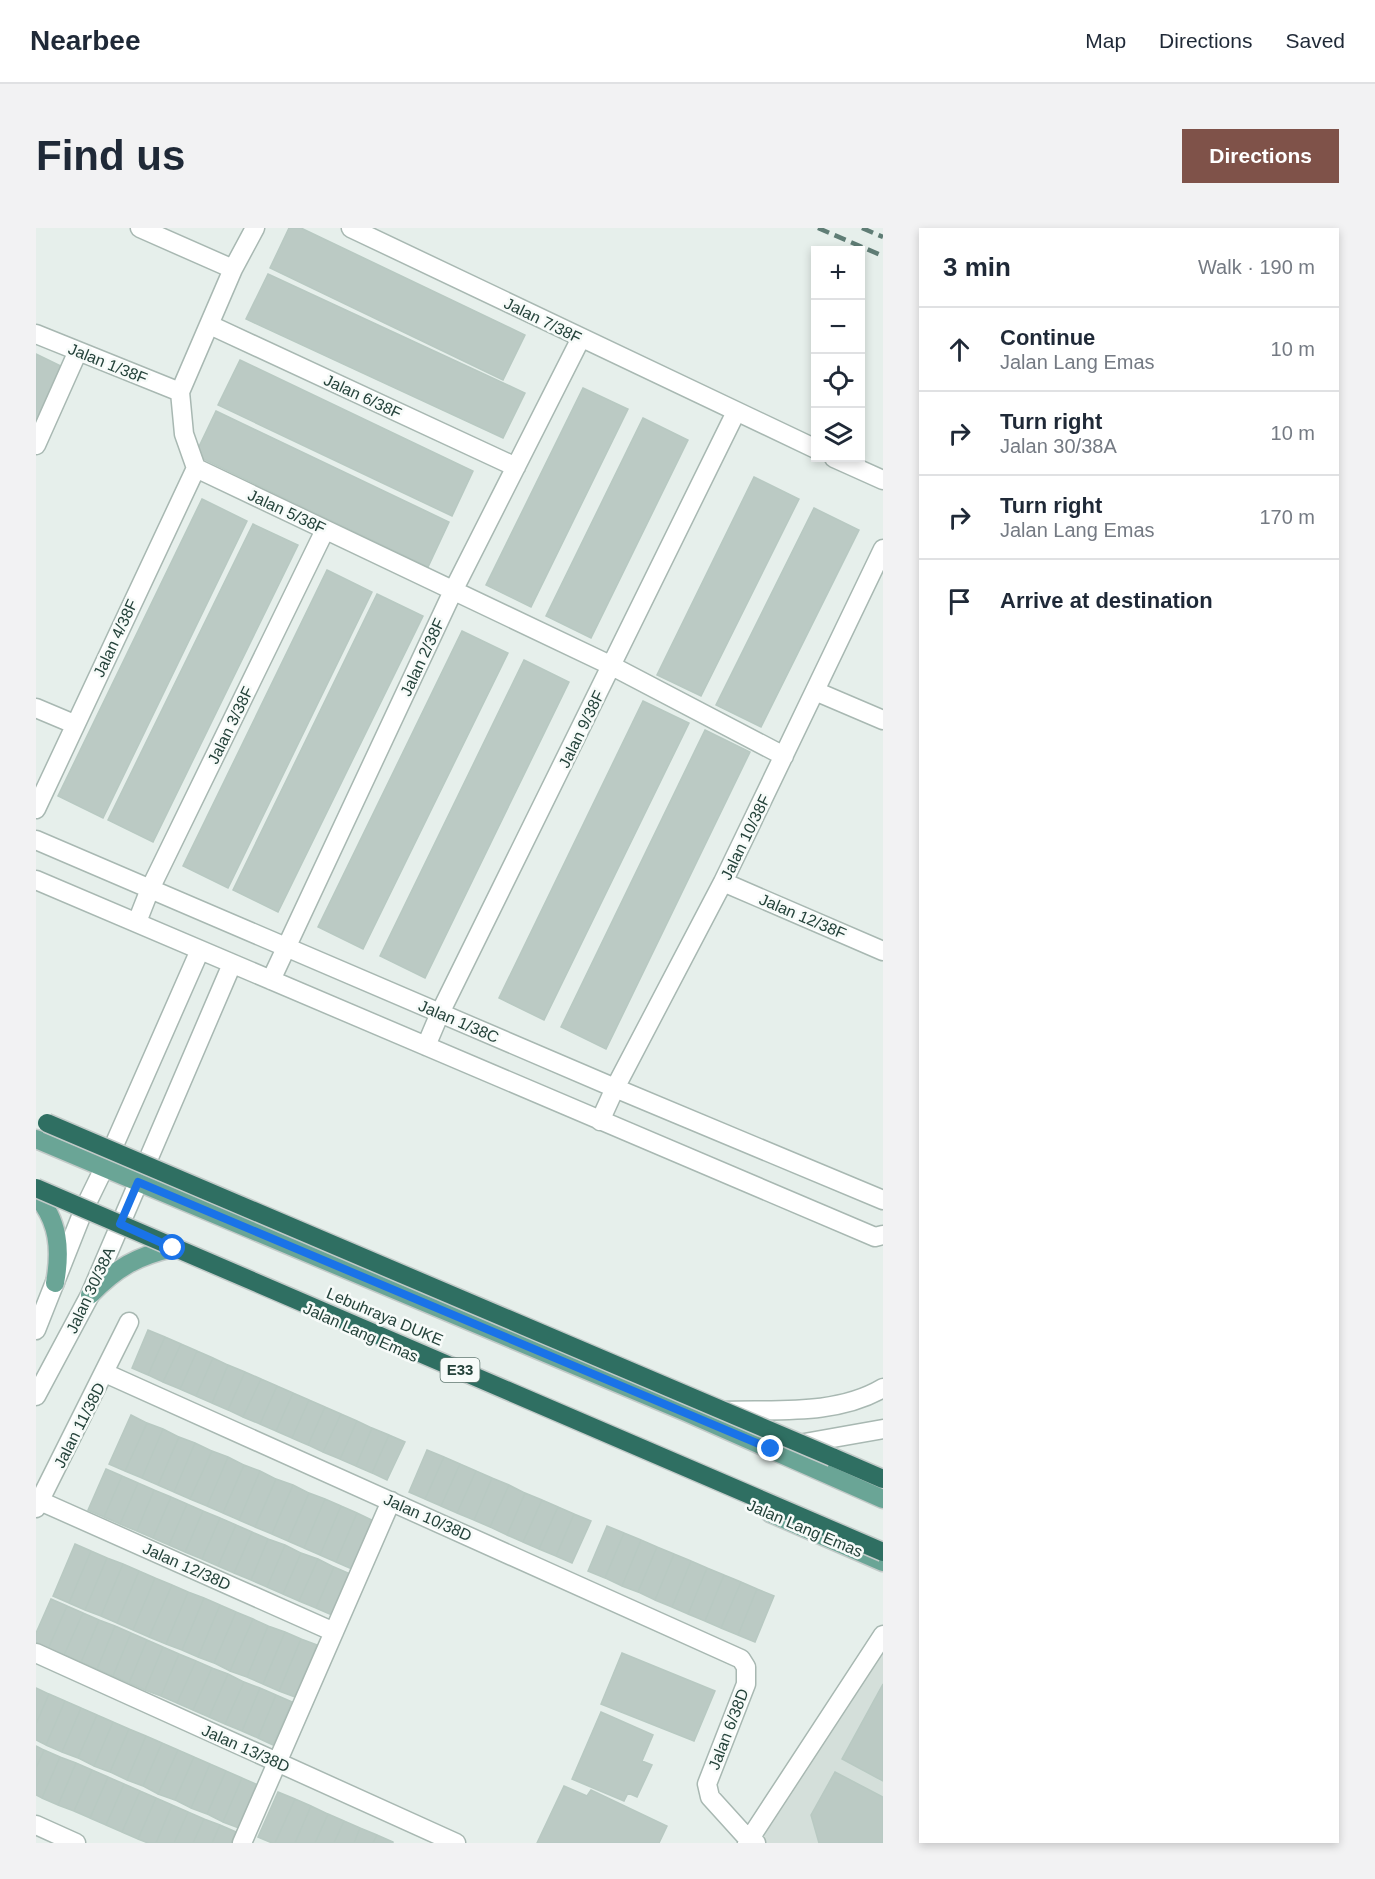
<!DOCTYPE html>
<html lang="en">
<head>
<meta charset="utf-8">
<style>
  body { margin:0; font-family:Helvetica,sans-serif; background:#f2f2f3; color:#1f2937 }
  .controls { position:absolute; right:18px; top:18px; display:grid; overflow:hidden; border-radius:0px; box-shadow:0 3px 9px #0003 }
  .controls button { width:54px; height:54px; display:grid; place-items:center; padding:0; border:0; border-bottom:2px solid #e0e1e3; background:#fff; color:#1f2937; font:30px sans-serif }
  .stop { position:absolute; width:18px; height:18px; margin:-14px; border:4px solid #1a73e8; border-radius:50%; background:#fff }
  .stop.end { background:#1a73e8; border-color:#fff; box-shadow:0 2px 6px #0008 }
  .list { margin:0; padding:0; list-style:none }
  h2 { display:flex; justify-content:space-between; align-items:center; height:78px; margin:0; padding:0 24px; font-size:26px }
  h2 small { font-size:20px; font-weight:400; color:#747a83 }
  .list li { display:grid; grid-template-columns:39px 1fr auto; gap:18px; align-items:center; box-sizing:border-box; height:84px; padding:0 24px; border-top:2px solid #e0e1e3 }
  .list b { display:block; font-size:22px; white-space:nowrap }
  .list p { margin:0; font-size:20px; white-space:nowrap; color:#747a83 }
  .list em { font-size:20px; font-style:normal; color:#747a83 }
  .icon { flex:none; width:33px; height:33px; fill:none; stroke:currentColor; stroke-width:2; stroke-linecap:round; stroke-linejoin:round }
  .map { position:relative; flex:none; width:847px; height:1615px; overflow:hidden; border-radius:0px }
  header { display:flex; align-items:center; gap:36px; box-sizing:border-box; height:84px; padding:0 30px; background:#fff; border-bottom:2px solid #e0e1e3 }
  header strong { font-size:28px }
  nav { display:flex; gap:33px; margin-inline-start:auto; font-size:21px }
  .intro { display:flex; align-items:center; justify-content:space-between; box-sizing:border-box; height:144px; padding:0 36px }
  h1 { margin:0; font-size:42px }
  .button { padding:15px 27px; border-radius:0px; background:#7f5249; color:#fff; font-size:21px; font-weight:700 }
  main { display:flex; gap:36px; padding:0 36px }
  aside { flex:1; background:#fff; border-radius:0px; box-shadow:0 3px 9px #0003 }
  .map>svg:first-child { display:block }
</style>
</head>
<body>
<header>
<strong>Nearbee</strong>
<nav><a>Map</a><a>Directions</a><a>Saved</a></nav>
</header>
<div class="intro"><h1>Find us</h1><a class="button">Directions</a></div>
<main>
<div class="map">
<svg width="847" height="1615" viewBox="0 0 847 1615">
  <rect width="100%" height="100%" fill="#e6efeb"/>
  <path fill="#d4dfda" d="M847,1426V1615H724L730,1605Z"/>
  <path fill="#bbcac4" stroke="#b8c9c2" stroke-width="1.5" d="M253,0H265L489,107L467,152L234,40Z
    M232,46L489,165L467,210L210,91Z
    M0,126L27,139L0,197Z
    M204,132L437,243L416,288L182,177Z
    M547,160L592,181L495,379L450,357Z
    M180,183L413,294L392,339L159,227Z
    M607,190L652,212L555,410L510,388Z
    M718,249L763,271L665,468L621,447Z
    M166,271L211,293L67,590L22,568Z
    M778,280L823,302L725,499L680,477Z
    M217,296L262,317L117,614L72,592Z
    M291,342L336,364L192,660L147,638Z
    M341,366L387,388L242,684L197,662Z
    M426,403L472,425L327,721L282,699Z
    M488,432L533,454L389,750L344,728Z
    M607,473L653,495L508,792L463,770Z
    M669,502L714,524L570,821L525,799Z
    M112,1102L129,1109L112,1147L96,1140Z
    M129,1109L145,1116L127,1154L112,1147Z
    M145,1116L161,1123L144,1161L127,1154Z
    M161,1123L177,1130L160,1168L144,1161Z
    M177,1130L192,1137L176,1175L160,1168Z
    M192,1137L209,1144L192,1182L176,1175Z
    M209,1144L225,1151L207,1189L192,1182Z
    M225,1151L241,1158L224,1196L207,1189Z
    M241,1158L257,1165L240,1203L224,1196Z
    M257,1165L273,1172L256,1210L240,1203Z
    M273,1172L289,1179L272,1217L256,1210Z
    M289,1179L305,1186L287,1224L272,1217Z
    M305,1186L321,1193L304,1231L287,1224Z
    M95,1187L111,1195L89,1243L73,1236Z
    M321,1193L336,1200L320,1238L304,1231Z
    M111,1195L127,1201L106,1250L89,1243Z
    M336,1200L353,1207L336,1245L320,1238Z
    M127,1201L143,1209L122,1257L106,1250Z
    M353,1207L369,1214L351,1252L336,1245Z
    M143,1209L159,1215L138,1264L122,1257Z
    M159,1215L176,1223L154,1271L138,1264Z
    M391,1222L408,1229L389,1271L373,1264Z
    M176,1223L192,1229L171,1278L154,1271Z
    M192,1229L208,1237L187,1285L171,1278Z
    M408,1229L424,1236L405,1278L389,1271Z
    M424,1236L440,1243L421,1285L405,1278Z
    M208,1237L224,1243L203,1292L187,1285Z
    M70,1241L86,1248L68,1289L52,1282Z
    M224,1243L240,1251L219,1299L203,1292Z
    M440,1243L456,1250L438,1292L421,1285Z
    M86,1248L102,1255L84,1296L68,1289Z
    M456,1250L473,1257L454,1299L438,1292Z
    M240,1251L257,1257L236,1306L219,1299Z
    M102,1255L118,1262L101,1303L84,1296Z
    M257,1257L273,1265L252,1313L236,1306Z
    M473,1257L489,1265L471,1307L454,1299Z
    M118,1262L135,1269L117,1310L101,1303Z
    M273,1265L289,1271L268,1320L252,1313Z
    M489,1265L506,1272L487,1314L471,1307Z
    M135,1269L151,1276L133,1317L117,1310Z
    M289,1271L305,1278L284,1327L268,1320Z
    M506,1272L522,1279L503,1321L487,1314Z
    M151,1276L167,1283L149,1324L133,1317Z
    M305,1278L321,1285L300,1334L284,1327Z
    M522,1279L538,1286L520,1328L503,1321Z
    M167,1283L184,1290L166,1331L149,1324Z
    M321,1285L338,1293L316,1341L300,1334Z
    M538,1286L555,1293L536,1335L520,1328Z
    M184,1290L200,1297L182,1338L166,1331Z
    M200,1297L216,1304L198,1345L182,1338Z
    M571,1298L588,1305L569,1350L552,1343Z
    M216,1304L232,1311L215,1352L198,1345Z
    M588,1305L605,1312L586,1358L569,1350Z
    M232,1311L249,1317L231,1359L215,1352Z
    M605,1312L621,1319L602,1364L586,1358Z
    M39,1316L55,1323L33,1375L17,1368Z
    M249,1317L265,1325L247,1366L231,1359Z
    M621,1319L638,1326L619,1372L602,1364Z
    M55,1323L71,1330L49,1382L33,1375Z
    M265,1325L282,1331L263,1373L247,1366Z
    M638,1326L655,1333L636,1379L619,1372Z
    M71,1330L87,1336L65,1388L49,1382Z
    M282,1331L298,1339L280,1380L263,1373Z
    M655,1333L671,1340L652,1386L636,1379Z
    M87,1336L103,1343L81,1395L65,1388Z
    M298,1339L314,1346L296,1387L280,1380Z
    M671,1340L688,1347L669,1393L652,1386Z
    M103,1343L119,1350L97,1402L81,1395Z
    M688,1347L705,1354L685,1400L669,1393Z
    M119,1350L136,1357L113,1409L97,1402Z
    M705,1354L721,1361L702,1407L685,1400Z
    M136,1357L152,1364L130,1416L113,1409Z
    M721,1361L738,1368L719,1414L702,1407Z
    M152,1364L168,1370L146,1422L130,1416Z
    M168,1370L184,1377L162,1429L146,1422Z
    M15,1371L31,1378L12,1421L0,1415V1405Z
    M184,1377L200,1384L178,1435L162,1429Z
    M31,1378L47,1385L28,1427L12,1421Z
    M200,1384L217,1391L194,1443L178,1435Z
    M47,1385L63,1392L45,1434L28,1427Z
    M217,1391L232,1398L211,1449L194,1443Z
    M63,1392L79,1398L61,1441L45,1434Z
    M79,1398L95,1405L77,1448L61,1441Z
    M232,1398L249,1404L227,1456L211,1449Z
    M249,1404L265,1411L243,1463L227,1456Z
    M95,1405L111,1412L93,1455L77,1448Z
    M265,1411L281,1417L259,1469L243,1463Z
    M111,1412L127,1419L109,1462L93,1455Z
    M127,1419L143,1426L125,1468L109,1462Z
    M586,1425L679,1463L658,1513L565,1476Z
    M143,1426L160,1433L141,1475L125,1468Z
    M160,1433L176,1440L157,1482L141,1475Z
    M176,1440L192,1446L173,1489L157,1482Z
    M192,1446L208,1454L189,1496L173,1489Z
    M208,1454L224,1460L206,1503L189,1496Z
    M847,1456V1553L806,1531Z
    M0,1460L13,1466L0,1496Z
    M224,1460L240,1467L222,1510L206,1503Z
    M13,1466L29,1473L10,1517L0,1512V1496Z
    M240,1467L256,1474L237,1517L222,1510Z
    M29,1473L45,1480L26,1524L10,1517Z
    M45,1480L61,1487L42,1530L26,1524Z
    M565,1484L617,1507L606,1533L616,1537L601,1569L592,1565L588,1573L536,1551Z
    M61,1487L77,1494L58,1538L42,1530Z
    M77,1494L93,1501L74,1544L58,1538Z
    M93,1501L110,1508L91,1552L74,1544Z
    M110,1508L126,1515L107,1558L91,1552Z
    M126,1515L142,1522L122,1566L107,1558Z
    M0,1518L8,1522L0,1540Z
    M8,1522L24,1529L6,1570L0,1567V1540Z
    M142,1522L158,1529L139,1572L122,1566Z
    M24,1529L40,1535L22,1577L6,1570Z
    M158,1529L174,1536L155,1580L139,1572Z
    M40,1535L56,1542L38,1583L22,1577Z
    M174,1536L190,1543L171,1586L155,1580Z
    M56,1542L72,1549L54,1590L38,1583Z
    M190,1543L206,1550L187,1594L171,1586Z
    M799,1544L847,1569V1615H783L775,1587Z
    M72,1549L88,1556L70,1597L54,1590Z
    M206,1550L222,1557L203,1600L187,1594Z
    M88,1556L104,1563L86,1604L70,1597Z
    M528,1558L551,1568L555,1562L631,1598L623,1615H501Z
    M104,1563L120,1570L102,1611L86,1604Z
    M242,1564L259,1571L239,1615H236L222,1609Z
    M120,1570L136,1577L120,1615H112L102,1611Z
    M259,1571L275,1578L259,1615H239Z
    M136,1577L152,1584L138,1615H120Z
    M275,1578L292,1586L279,1615H259Z
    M152,1584L168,1591L157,1615H138Z
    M292,1586L308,1593L298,1615H279Z
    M168,1591L184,1597L176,1615H157Z
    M308,1593L324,1600L318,1615H298Z
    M184,1597L200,1604L195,1615H176Z
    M324,1600L341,1607L337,1615H318Z
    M341,1607L357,1614V1615H337Z"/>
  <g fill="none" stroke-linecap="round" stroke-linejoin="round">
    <defs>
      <path id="minor" d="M104,0L197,41
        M219,0L197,41L144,164L148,206L160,240L576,438L748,528
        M315,0L780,221
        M174,97L480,239
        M0,106L144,164
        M0,217L42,123
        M798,230L847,252
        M779,463L847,492
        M0,480L38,496
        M0,581L160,240
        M0,612L579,860L847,972
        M0,652L839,1009L847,1007
        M687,654L847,723
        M101,694L114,661L289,302
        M235,752L417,363L545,110
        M390,818L404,785L700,184
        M564,893L579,860L687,654L847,321
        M0,1102L48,981L68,940L164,722
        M69,1145L705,1431L710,1439V1456L671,1556L674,1569L713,1612L720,1615
        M0,1168L54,1067L196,736
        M685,1183C738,1181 800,1188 847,1160
        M757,1217L847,1201
        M4,1273L298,1404
        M0,1280L93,1094
        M0,1425L420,1615
        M0,1597L40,1615
        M206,1615L355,1273
        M711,1615L847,1407"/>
      <path id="major" d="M0,911L650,1184L847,1271
        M0,967C23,993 25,1022 19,1055
        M54,1067C80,1040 101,1028 137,1020
        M734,1285L847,1334"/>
      <path id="highway" d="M796,1229L847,1251"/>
    </defs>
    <use href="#minor" stroke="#a8b8b2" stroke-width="21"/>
    <use href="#major" stroke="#c2cac8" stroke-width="21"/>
    <use href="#highway" stroke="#c2cac8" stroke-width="21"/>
    <use href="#minor" stroke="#fff" stroke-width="18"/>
    <use href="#major" stroke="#6aa596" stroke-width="18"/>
    <use href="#highway" stroke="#2f6f62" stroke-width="18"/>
    <path stroke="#5f7d75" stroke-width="4.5" stroke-dasharray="12 6" stroke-linecap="butt" d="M782,0L847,28
      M826,0L847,9"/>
    <defs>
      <path id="highway-bridge" d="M11,895L796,1229
        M0,960L847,1324"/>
    </defs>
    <use href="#highway-bridge" stroke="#c2cac8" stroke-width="21" stroke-linecap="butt"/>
    <use href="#highway-bridge" stroke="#2f6f62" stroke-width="18"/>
  </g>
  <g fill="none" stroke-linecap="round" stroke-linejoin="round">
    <path stroke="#1a73e8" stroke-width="8" d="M137,1020L84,996L102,954L735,1221"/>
  </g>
  <g text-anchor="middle" stroke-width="5" stroke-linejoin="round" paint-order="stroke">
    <rect fill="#f7fbf9" stroke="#637a73" stroke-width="1.5" x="404.5" y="1130" width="39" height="24" rx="4.5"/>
    <g font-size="15" font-weight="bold" fill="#24423a">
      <text x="424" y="1147">E33</text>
    </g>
    <g font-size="16" fill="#24423a" stroke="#f7fbf9">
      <text transform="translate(507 92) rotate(26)" y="6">Jalan 7/38F</text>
      <text transform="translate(72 135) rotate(22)" y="6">Jalan 1/38F</text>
      <text transform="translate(327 168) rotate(25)" y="6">Jalan 6/38F</text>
      <text transform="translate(251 283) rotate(25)" y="6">Jalan 5/38F</text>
      <text transform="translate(79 410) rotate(-65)" y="6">Jalan 4/38F</text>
      <text transform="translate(386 429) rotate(-65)" y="6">Jalan 2/38F</text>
      <text transform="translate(194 497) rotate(-64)" y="6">Jalan 3/38F</text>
      <text transform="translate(545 501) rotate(-64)" y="6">Jalan 9/38F</text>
      <text transform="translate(709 609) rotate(-64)" y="6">Jalan 10/38F</text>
      <text transform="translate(767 688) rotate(23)" y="6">Jalan 12/38F</text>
      <text transform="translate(423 793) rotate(23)" y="6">Jalan 1/38C</text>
      <text transform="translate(54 1062) rotate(-65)" y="6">Jalan 30/38A</text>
      <text transform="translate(349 1088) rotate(23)" y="6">Lebuhraya DUKE</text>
      <text transform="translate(325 1104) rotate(24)" y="6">Jalan Lang Emas</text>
      <text transform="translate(43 1197) rotate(-63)" y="6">Jalan 11/38D</text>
      <text transform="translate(392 1289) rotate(24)" y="6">Jalan 10/38D</text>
      <text transform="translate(769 1300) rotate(23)" y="6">Jalan Lang Emas</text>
      <text transform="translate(151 1338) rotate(24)" y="6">Jalan 12/38D</text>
      <text transform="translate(692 1501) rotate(-69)" y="6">Jalan 6/38D</text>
      <text transform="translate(210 1520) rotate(24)" y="6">Jalan 13/38D</text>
    </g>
  </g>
</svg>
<div class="controls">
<button>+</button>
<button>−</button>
<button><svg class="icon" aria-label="locate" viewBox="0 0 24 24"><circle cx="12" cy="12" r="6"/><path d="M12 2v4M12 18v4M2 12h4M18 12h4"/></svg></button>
<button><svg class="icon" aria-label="layers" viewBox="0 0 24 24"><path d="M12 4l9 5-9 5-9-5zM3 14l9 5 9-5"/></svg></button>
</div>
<div class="stop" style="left:137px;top:1020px"></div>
<div class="stop end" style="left:735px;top:1221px"></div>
</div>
<aside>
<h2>3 min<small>Walk · 190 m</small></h2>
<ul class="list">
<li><svg class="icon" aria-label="ahead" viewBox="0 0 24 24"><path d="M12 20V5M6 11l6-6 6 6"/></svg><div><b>Continue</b><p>Jalan Lang Emas</p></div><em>10 m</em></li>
<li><svg class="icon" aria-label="right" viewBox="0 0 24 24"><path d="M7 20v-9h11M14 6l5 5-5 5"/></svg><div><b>Turn right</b><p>Jalan 30/38A</p></div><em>10 m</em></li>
<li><svg class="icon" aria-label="right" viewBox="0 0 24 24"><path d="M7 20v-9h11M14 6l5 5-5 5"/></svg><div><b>Turn right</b><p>Jalan Lang Emas</p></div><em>170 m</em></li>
<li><svg class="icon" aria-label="arrive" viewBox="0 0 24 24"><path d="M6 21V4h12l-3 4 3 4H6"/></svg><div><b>Arrive at destination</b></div></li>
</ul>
</aside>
</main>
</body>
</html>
